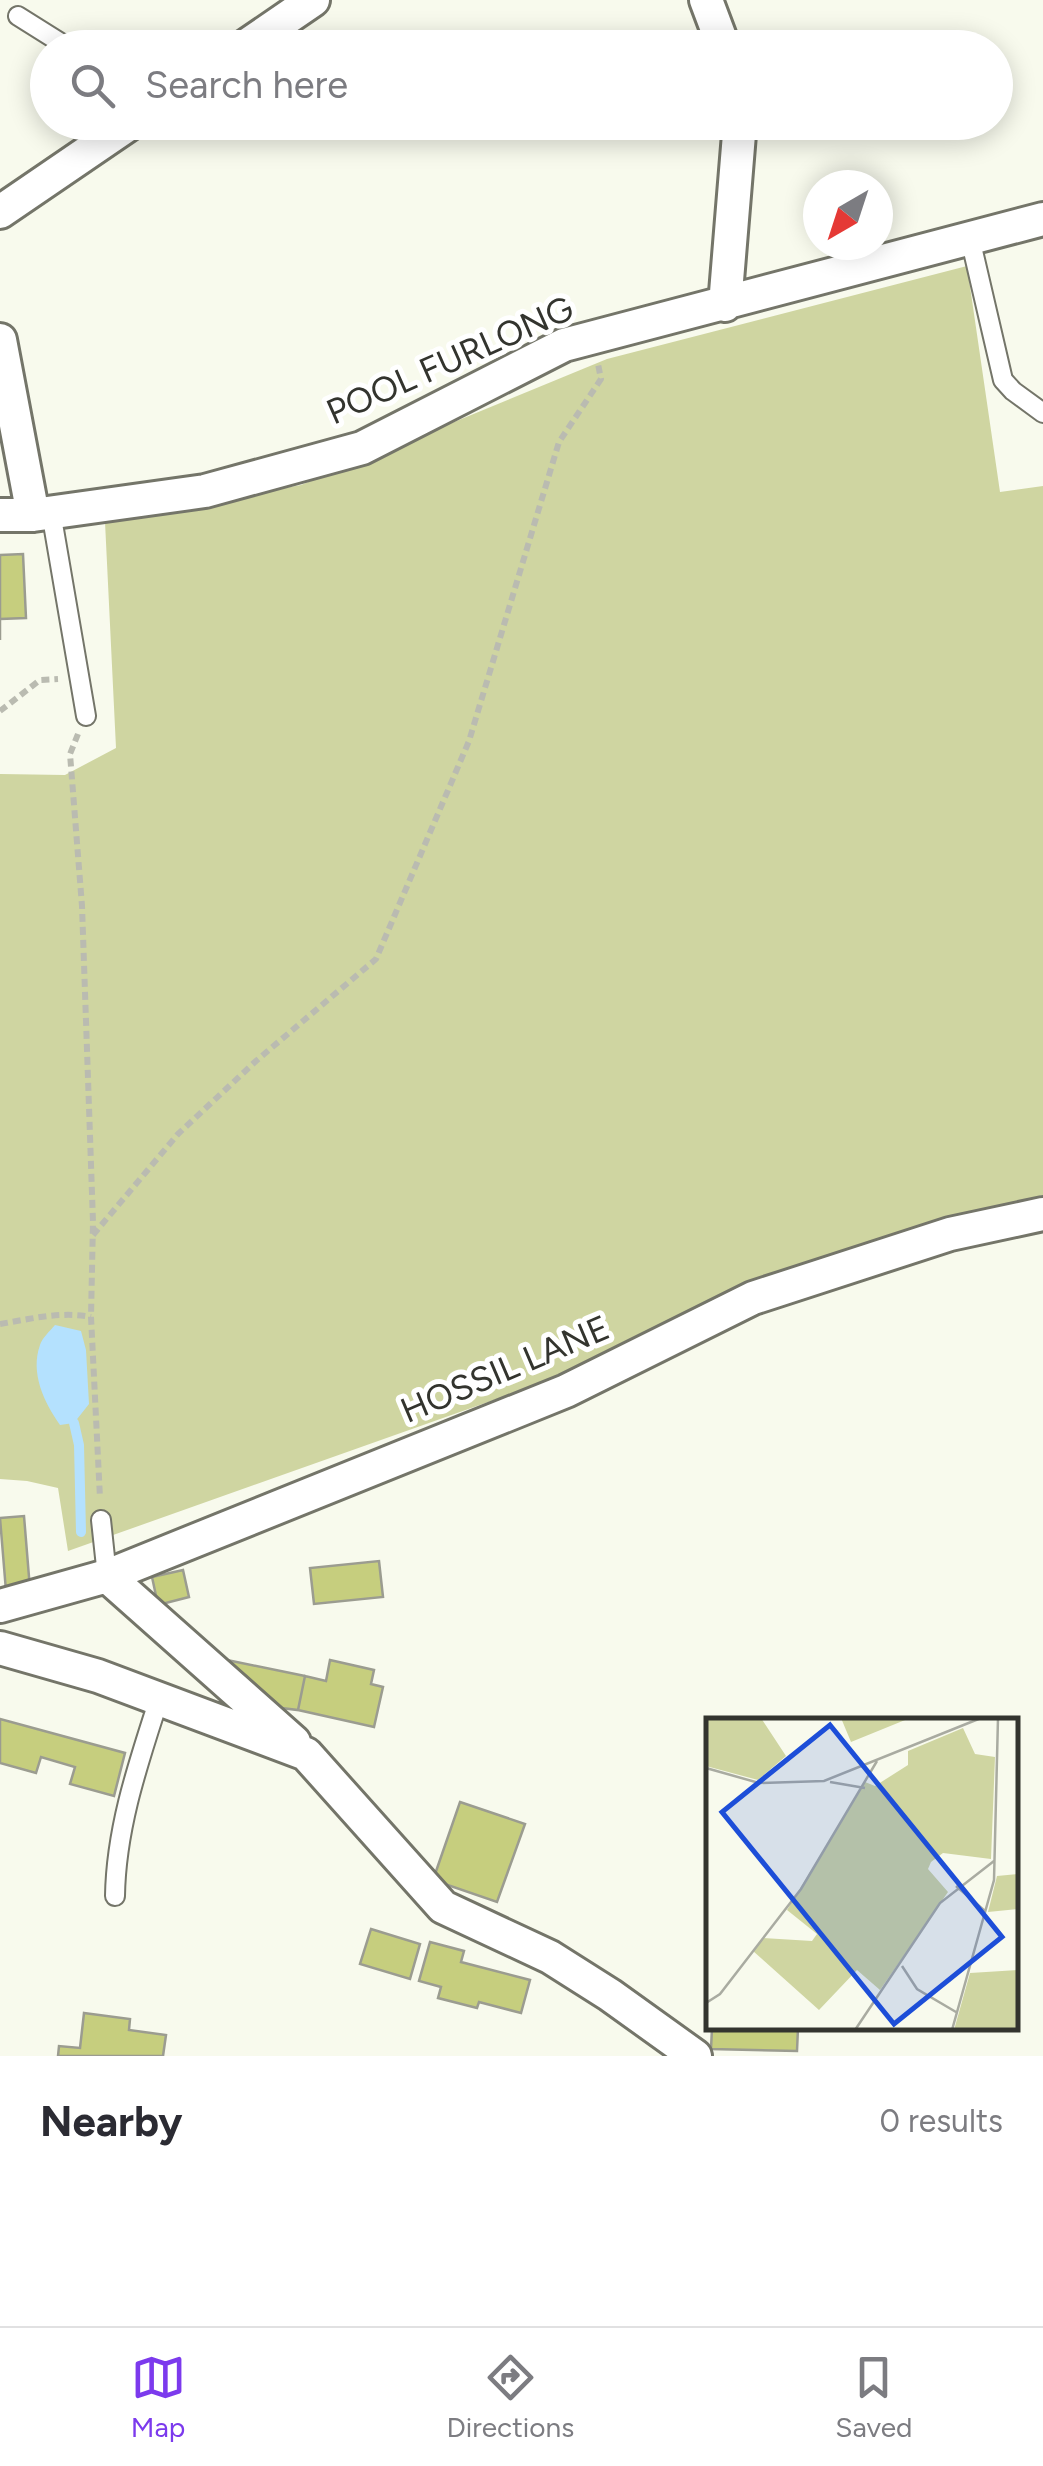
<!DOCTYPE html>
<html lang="en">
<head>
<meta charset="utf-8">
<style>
  body { margin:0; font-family:Figtree,sans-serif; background:#f2f2f3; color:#2b2b33 }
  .compass { position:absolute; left:803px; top:170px; width:90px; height:90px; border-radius:50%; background:#fff; box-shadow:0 5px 25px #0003; rotate:219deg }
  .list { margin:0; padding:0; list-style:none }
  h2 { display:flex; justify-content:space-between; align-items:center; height:130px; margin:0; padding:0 40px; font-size:42px }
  h2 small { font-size:32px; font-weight:400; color:#7c7c81 }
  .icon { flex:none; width:55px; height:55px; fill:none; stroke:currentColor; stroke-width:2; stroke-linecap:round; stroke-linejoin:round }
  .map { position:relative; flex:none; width:1043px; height:2056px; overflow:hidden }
  .search { position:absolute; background:#fff; box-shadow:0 5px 25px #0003; left:30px; right:30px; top:30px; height:110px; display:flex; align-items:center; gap:25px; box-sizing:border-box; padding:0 35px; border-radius:55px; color:#7c7c81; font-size:38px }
  .sheet { height:270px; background:#fff }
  nav { display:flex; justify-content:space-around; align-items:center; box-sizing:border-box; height:140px; border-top:2px solid #e1e1e2; background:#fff; font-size:28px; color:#7c7c81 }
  nav a { display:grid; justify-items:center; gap:5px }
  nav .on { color:#7c3aed }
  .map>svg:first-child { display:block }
</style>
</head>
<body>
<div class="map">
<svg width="1043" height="2056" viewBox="0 0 1043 2056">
  <rect width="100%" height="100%" fill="#f8faed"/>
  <path fill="#cfd5a1" d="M967,266L1000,492L1043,486V1195L985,1212L748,1286L556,1378L68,1551L58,1488L27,1481L0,1479V774L65,775L116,748L105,522L301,485L607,359Z"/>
  <path fill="#b4e1fe" d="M55,1325L81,1331L86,1350L89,1404L74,1423L60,1425C44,1402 30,1373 40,1345C42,1338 50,1331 55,1325Z"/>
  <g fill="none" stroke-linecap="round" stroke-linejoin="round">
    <path stroke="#b4e1fe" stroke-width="10" d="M74,1423L79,1445L81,1532"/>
  </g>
  <path fill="#c6ce7e" stroke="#9b9c90" stroke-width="2.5" d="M23,554L26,618L0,619V640V555Z
    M24,1516L30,1589L6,1591L0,1518Z
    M379,1561L383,1597L314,1604L310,1568Z
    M183,1570L189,1597L158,1605L152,1577Z
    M227,1660L305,1676L298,1710L265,1706L225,1674Z
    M330,1660L374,1670L371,1684L383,1687L374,1727L298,1710L305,1676L326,1681Z
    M0,1719L125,1753L114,1796L70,1784L75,1767L41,1757L36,1773L0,1763Z
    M460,1802L525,1824L497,1902L433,1880Z
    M371,1929L420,1944L410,1979L360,1964Z
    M430,1942L464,1951L461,1962L530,1980L521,2013L479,2002L477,2008L438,1998L441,1987L419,1981Z
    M84,2013L130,2019L129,2030L166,2035L163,2056H58L59,2046L80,2048Z
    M712,2028H798L797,2051L711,2049Z"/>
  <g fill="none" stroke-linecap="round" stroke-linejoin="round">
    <defs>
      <path id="service" d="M18,16L69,48
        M970,238L1003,380L1013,391L1043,413
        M51,512L86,716
        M101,1520L107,1576
        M115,1896C116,1828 138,1764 159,1699"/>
      <path id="minor" d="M706,0L724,48
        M243,48L313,0
        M0,212L132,122
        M725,305L740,122
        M0,340L33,515
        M0,515H33L205,491L362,448L564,345L1043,219
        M107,1576L294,1742
        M0,1606L107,1576L566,1391L753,1298L950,1234L1043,1214
        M0,1648L98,1676L306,1754L443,1907L550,1957L610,1995L695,2056"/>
    </defs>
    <use href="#service" stroke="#747569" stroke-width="22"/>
    <use href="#minor" stroke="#747569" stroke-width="38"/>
    <path stroke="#babbb1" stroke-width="6" stroke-dasharray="8 5" stroke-linecap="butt" d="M0,711L40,680L58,679
      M78,734L70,754L82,906L93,1222L91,1317L100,1498
      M93,1235L178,1134L256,1061L376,959L469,741L559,442L601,379L598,364
      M0,1324C30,1319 61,1311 91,1317"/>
    <use href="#service" stroke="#fff" stroke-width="18"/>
    <use href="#minor" stroke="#fff" stroke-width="32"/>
  </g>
  <g text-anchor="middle" stroke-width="10" stroke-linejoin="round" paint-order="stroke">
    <g font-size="35" fill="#33342e" stroke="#fff">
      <text transform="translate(450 360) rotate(-24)" y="12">POOL FURLONG</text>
      <text transform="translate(505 1369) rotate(-23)" y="12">HOSSIL LANE</text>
    </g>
  </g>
  <g transform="translate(706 1718)">
    <rect width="312" height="312" fill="#f8faed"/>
    <path d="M0,0H55L80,38L52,62L0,48ZM135,0H204L145,24ZM257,10L269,36L289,39L285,141L237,135L225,144L222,151L242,174L174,272L151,252L113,292L47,233L57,220L106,223L111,216L81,192L159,64L169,68L202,47V33ZM312,156V191L282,194L291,158ZM312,252V312H248L264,255Z" fill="#cfd5a1"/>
    <path fill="none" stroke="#a9aba1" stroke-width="2.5" d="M0,50L53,65L118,63L275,0M124,64L159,70M250,168L279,193M196,248L211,271L250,294M0,285L14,276L95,171L171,43M149,312L234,185L288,143M246,312L288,162L292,0"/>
    <path fill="#1d4ed8" fill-opacity="0.15" stroke="#1d4ed8" stroke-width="5" d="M124,7L296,219L188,306L16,94Z"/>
    <rect width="312" height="312" fill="none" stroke="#33342e" stroke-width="5"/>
  </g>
</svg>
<svg class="compass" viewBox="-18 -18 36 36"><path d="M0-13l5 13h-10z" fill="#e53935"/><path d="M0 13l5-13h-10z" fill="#7c7c81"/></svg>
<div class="search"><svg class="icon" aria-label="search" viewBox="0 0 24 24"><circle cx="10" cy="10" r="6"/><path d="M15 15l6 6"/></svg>Search here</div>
</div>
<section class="sheet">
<h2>Nearby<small>0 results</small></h2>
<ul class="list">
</ul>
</section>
<nav>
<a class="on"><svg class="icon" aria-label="map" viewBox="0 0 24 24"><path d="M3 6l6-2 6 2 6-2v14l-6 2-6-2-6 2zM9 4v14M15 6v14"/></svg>Map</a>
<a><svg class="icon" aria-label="directions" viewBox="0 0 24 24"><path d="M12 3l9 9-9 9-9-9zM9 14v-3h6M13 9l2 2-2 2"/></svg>Directions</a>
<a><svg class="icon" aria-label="saved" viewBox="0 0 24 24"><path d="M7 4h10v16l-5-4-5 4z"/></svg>Saved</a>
</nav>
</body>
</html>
